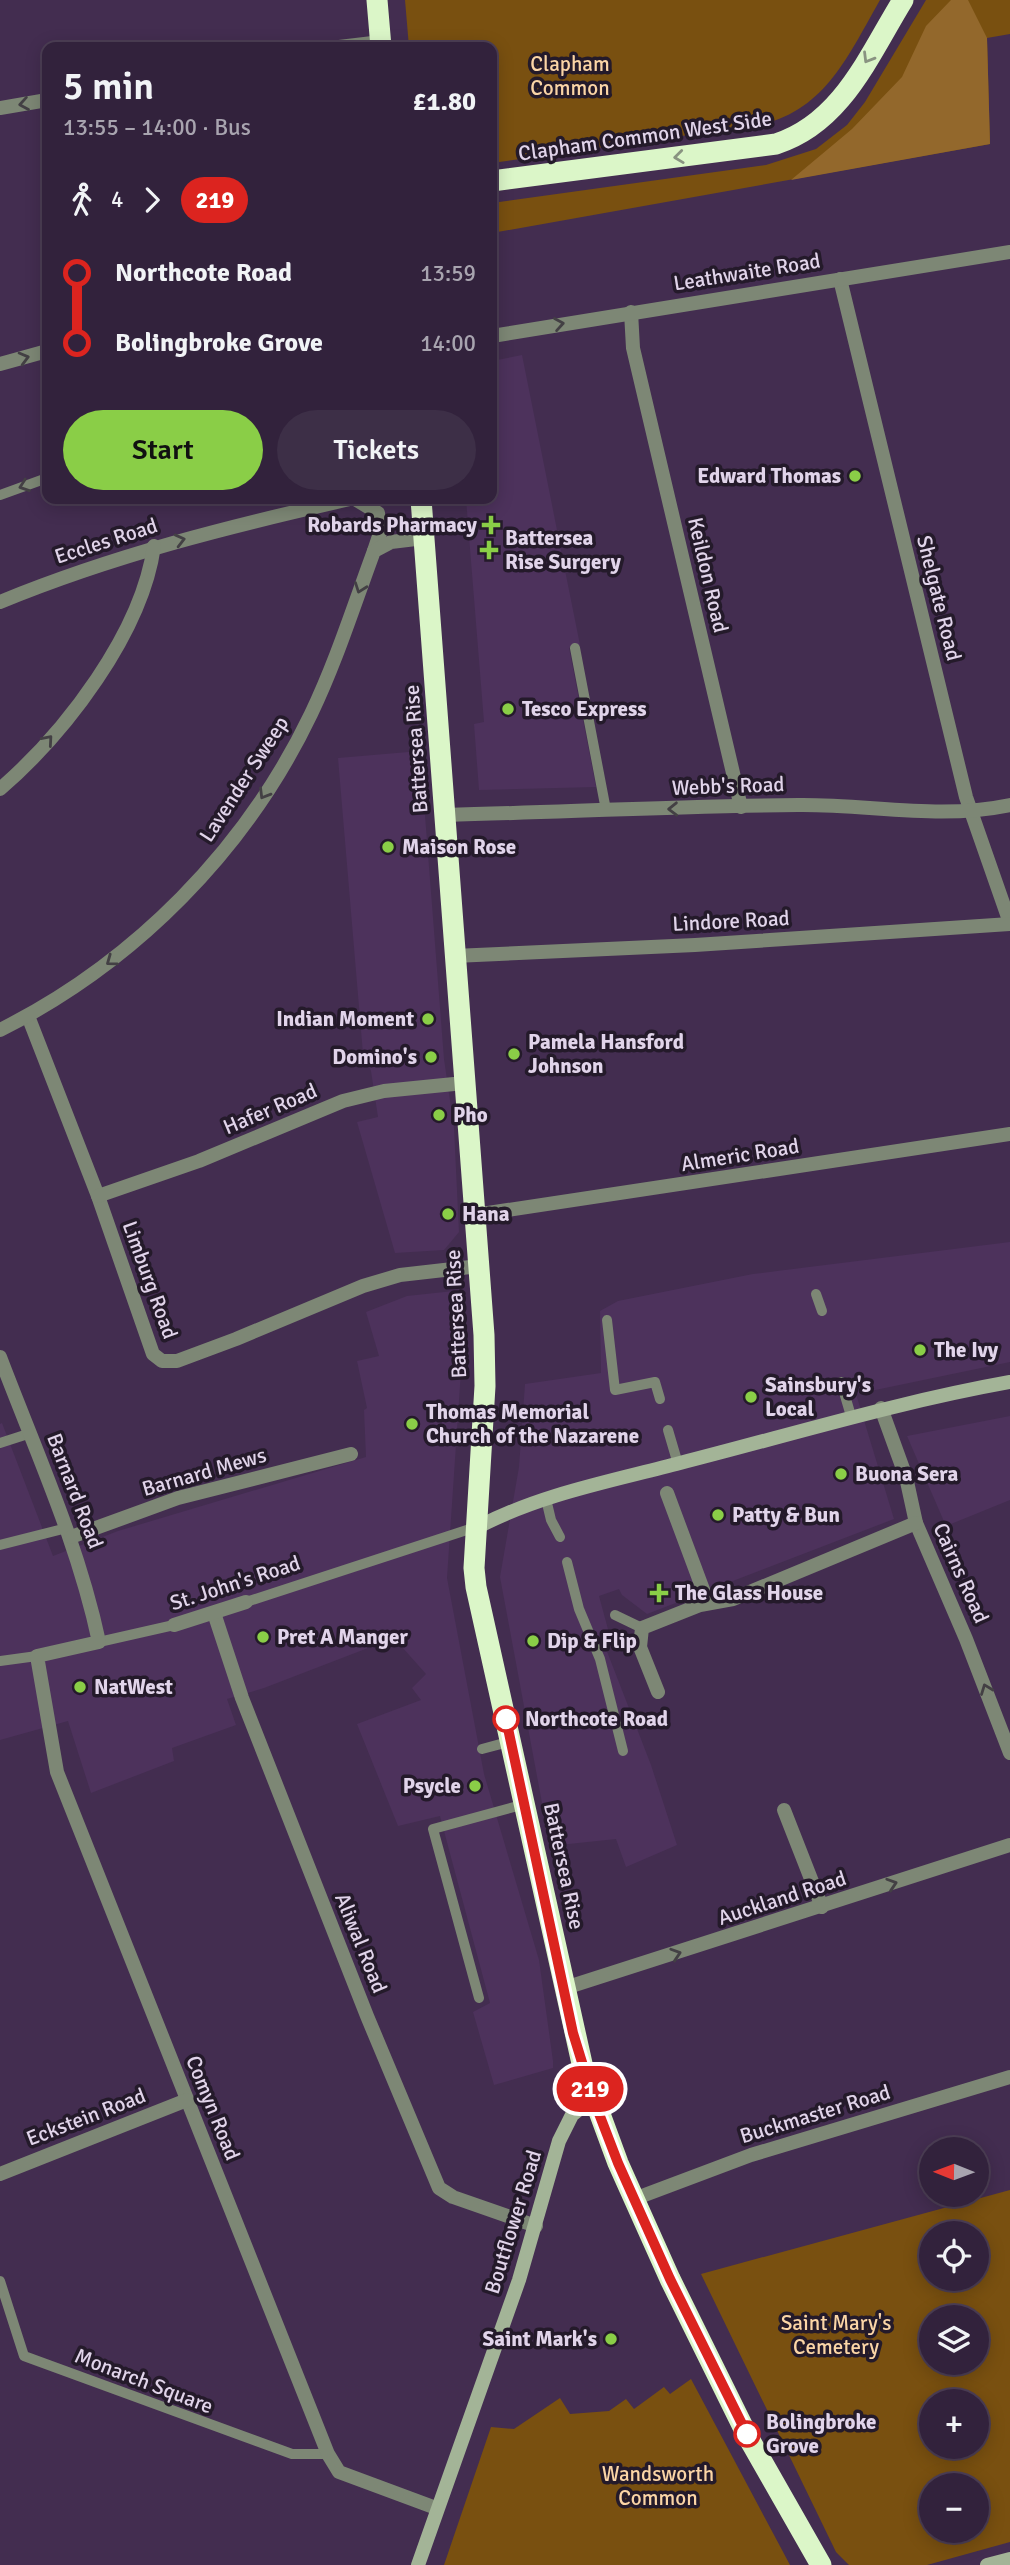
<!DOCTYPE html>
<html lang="en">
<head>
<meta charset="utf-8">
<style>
	body { margin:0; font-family:Signika,sans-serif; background:#3d2f47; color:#f1f3f6; height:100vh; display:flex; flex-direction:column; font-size:26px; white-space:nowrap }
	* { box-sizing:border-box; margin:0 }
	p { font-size:23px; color:#a8a4af }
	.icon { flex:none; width:38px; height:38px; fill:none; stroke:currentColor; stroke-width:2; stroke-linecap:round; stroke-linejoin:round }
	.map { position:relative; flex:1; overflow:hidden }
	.side { position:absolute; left:42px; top:42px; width:455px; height:462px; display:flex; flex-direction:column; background:#32223c; border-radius:14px; box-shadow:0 4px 18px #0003,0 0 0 2px #4d3f56 }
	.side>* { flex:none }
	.badge { padding:0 14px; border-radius:23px; font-size:24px; line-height:46px }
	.needle { width:46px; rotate:271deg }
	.fabs { position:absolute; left:919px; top:2137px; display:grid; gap:14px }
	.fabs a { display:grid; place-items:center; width:70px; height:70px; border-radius:50%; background:#32223c; box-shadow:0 4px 18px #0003,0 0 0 2px #4d3f56; font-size:35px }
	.map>.badge { position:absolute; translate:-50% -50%; box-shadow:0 0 0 4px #fff }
	.legs { display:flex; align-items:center; gap:10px; height:77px; padding:0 21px; font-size:23px }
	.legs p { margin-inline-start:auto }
	.head { display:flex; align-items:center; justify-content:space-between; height:119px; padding:0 21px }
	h1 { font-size:38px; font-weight:600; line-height:52px }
	.primary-button { display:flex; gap:14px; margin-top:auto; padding:14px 21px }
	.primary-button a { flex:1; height:80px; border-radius:42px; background:#8ace47; color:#111; font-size:28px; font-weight:600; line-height:80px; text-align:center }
	.primary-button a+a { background:#3d2f47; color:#f1f3f6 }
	ul { padding:0 21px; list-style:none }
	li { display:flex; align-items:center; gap:24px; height:70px; font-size:26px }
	li i { display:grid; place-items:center; width:10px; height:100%; margin:0 9px; background:currentColor }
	li i::after { content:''; width:18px; height:18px; margin:-9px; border:5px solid; border-radius:50%; background:#32223c }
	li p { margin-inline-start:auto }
	li:first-child i { background:linear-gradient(#0000 50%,currentColor 0) }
	li:last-child i { background:linear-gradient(currentColor 50%,#0000 0) }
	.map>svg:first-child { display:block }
	.built { fill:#4d325c }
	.green { fill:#795010; fill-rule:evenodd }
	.forest { fill:#93682c }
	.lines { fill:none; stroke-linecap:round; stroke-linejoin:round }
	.lane { stroke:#7d8775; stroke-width:10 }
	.street { stroke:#7d8775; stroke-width:14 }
	.secondary { stroke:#a3b497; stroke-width:14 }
	.highway { stroke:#dbf6c8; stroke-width:21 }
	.oneway { stroke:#899381 }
	.oneway2 { stroke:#434044 }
	.line-1-casing { stroke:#fff; stroke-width:16 }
	.line-1 { stroke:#dc241f; stroke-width:10 }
	.poi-dot { fill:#8ace47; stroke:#241a2a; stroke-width:2.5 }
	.stop-1-dot { fill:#fff; stroke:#dc241f; stroke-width:3.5 }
	.labels { text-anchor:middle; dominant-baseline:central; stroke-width:7; stroke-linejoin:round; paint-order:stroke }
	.park-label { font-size:21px; fill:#fbd5a6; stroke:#241a2a }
	.street-label { font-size:21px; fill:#e1d4ea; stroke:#241a2a }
	.poi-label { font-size:21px; font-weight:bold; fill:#e1d4ea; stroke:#241a2a; text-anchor:start }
	.stop-label { font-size:21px; font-weight:bold; fill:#e1d4ea; stroke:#241a2a; text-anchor:start }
</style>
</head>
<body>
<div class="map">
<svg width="1010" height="2565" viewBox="0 0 1010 2565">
	<rect width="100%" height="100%" fill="#432d50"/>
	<g class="built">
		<path d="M522,355L580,645L569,648L596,787L479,790L474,724L484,722L466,499H492V361Z"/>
		<path d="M420,751L444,1059L454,1128L459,1232L444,1250L395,1253L357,1122L378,1117L371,1071L363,1054L338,758Z"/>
		<path d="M1010,1242V1362L856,1394L894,1519L647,1614L622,1595L619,1589L599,1596L609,1633L601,1636L651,1765L677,1845L626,1867L616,1839L550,1846L500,1577L519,1467L525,1384L601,1373L600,1311L618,1301L753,1274Z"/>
		<path d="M463,1290V1341L447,1578L484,1774L539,1960L553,2061V2068L494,2085L473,2012L490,2003L440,1816L398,1826L357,1724L421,1700L412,1688L426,1674L394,1638L264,1688L227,1699L236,1725L172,1748L174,1761L91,1793L68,1721L0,1740V1424L2,1423L53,1556L118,1531L366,1457L364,1410L367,1408L357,1361L379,1356L366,1312L407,1296Z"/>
		<path d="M1010,1416V1500L946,1526L907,1436Z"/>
	</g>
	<g class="green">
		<path d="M405,0H880C849,54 825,112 758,125L492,163V47H409Z"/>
		<path d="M926,0H1010V34L987,38L990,144L492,233V203L766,165L816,149L847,125L865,102Z"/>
		<path d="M1010,2190V2542L927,2565H849L836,2552L701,2274ZM976,2233V2278H931V2233ZM976,2317V2362H931V2317ZM976,2401V2446H931V2401ZM976,2485V2530H931V2485Z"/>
		<path d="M691,2379L790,2565H444L491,2427L514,2429L560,2398L570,2414L609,2411L626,2399L634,2409L664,2387L670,2394Z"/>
	</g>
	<path class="forest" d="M951,0H968L987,38L990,144L791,180L852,129L902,77L926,26Z"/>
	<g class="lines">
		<g class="lane">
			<path d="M0,495L47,478"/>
			<path d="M575,648L606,810"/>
			<path d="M816,1294L822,1311"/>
			<path d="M607,1320L615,1390L655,1382L660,1399"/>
			<path d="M841,1382L851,1416"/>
			<path d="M668,1430L678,1464"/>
			<path d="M0,1443L31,1433"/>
			<path d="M546,1499L551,1520L560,1537"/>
			<path d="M0,1545L67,1528"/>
			<path d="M567,1562L579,1609L600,1659L623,1751"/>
			<path d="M246,1602L476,1527"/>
			<path d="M615,1615L642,1628"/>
			<path d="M99,1642L174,1625"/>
			<path d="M0,1661L37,1656"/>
			<path d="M482,1749L512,1741"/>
			<path d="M479,1998L433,1829L525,1804"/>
			<path d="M0,2281L24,2356L292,2454H328"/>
		</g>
		<g class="street">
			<path d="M339,47L381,42"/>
			<path d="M0,108L47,100"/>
			<path d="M840,279L966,797L1010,923"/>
			<path d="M631,312L633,348L741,807"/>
			<path d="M492,336L1010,252"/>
			<path d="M0,364L47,351"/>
			<path d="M355,499L378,513L380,533L374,551"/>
			<path d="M0,602C114,555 231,526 350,499"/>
			<path d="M0,789C65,733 142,633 154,546"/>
			<path d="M446,815C563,812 681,806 798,805C869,804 939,820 1010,805"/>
			<path d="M454,956L695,945L1010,924"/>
			<path d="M28,1016L98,1196L153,1354L162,1361H177L236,1339L363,1286L400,1275L479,1266"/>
			<path d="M0,1030C134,963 246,850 311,714C336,662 354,605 374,551L391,542L424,538"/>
			<path d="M98,1196L199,1161L343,1101L384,1091L464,1083"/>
			<path d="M475,1215L1010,1134"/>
			<path d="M0,1357C36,1452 78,1543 99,1642L37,1656L57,1772L328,2454L339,2472L436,2508"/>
			<path d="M881,1408L906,1477L916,1523L966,1639L1010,1753"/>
			<path d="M667,1493L708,1603"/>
			<path d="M71,1537L178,1498L351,1454"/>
			<path d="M214,1613L242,1698L367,2016L439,2188L453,2197L536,2226"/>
			<path d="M174,1625L246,1602"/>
			<path d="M658,1692L640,1647L642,1628L700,1605L733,1599L916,1523"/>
			<path d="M784,1810L822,1907"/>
			<path d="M565,1988L1010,1845"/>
			<path d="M0,2174L187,2100"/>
			<path d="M634,2199L751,2155L1010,2077"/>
		</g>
		<g class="secondary">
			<path d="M478,1527C541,1494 612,1481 680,1463C790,1435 898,1402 1010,1382"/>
			<path d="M418,2565L519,2280L559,2141L572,2115L593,2098"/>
			<path d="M987,2565L1010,2559"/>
		</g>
		<g class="highway">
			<path d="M377,0L381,47"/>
			<path d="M492,181L776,144C842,123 869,55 903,0"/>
			<path d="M421,499L484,1335L485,1386L474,1568L476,1587L583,2068L618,2163L670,2279L748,2437L821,2565"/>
		</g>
	</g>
	<defs><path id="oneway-chevron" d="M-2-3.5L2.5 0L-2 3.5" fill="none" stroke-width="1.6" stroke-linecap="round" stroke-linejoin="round" transform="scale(1.75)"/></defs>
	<g class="oneway">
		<use href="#oneway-chevron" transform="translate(868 58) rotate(121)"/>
		<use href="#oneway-chevron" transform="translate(679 157) rotate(173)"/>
	</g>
	<g class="oneway2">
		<use href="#oneway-chevron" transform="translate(24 104) rotate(170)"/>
		<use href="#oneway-chevron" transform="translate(559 324) rotate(-10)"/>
		<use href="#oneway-chevron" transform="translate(24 358) rotate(-15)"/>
		<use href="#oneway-chevron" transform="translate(24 486) rotate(161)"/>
		<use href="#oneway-chevron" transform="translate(180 540) rotate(-14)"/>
		<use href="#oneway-chevron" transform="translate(360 588) rotate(110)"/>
		<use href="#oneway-chevron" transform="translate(48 740) rotate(-49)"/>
		<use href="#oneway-chevron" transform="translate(264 794) rotate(121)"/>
		<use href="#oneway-chevron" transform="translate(673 809) rotate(179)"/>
		<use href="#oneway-chevron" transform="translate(111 961) rotate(144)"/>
		<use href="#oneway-chevron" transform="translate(986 1689) rotate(-111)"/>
		<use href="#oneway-chevron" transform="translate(892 1884) rotate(-18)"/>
		<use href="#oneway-chevron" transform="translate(676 1954) rotate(-18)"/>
	</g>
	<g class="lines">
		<defs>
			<path id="line-1" d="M506,1719L573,2033L593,2098L618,2163L670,2279L747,2434"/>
		</defs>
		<use href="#line-1" class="line-1-casing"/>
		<use href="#line-1" class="line-1"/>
	</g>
	<g class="poi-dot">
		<circle cx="855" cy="476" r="7"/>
		<path d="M487.5 514.5h7v7h7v7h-7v7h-7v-7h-7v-7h7z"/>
		<path d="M485.5 539.5h7v7h7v7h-7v7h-7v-7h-7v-7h7z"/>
		<circle cx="508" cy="709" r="7"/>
		<circle cx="388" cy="847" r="7"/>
		<circle cx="428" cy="1019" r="7"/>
		<circle cx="514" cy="1054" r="7"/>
		<circle cx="431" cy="1057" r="7"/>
		<circle cx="439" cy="1115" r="7"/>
		<circle cx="448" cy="1214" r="7"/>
		<circle cx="920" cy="1350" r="7"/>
		<circle cx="751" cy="1397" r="7"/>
		<circle cx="412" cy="1424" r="7"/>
		<circle cx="841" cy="1474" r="7"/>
		<circle cx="718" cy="1515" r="7"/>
		<path d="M655.5 1582.5h7v7h7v7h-7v7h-7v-7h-7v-7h7z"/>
		<circle cx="263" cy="1637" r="7"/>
		<circle cx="533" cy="1641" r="7"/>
		<circle cx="80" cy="1687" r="7"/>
		<circle cx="475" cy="1786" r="7"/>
		<circle cx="611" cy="2339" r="7"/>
	</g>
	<g class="stop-1-dot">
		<circle cx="506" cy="1719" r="12"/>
		<circle cx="747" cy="2434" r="12"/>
	</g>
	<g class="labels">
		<g class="park-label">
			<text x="570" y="64">Clapham<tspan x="570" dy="24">Common</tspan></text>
			<text x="836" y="2323">Saint Mary's<tspan x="836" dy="24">Cemetery</tspan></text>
			<text x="658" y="2474">Wandsworth<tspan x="658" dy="24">Common</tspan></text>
		</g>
		<g class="street-label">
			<text transform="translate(645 136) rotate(-8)">Clapham Common West Side</text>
			<text transform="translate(747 272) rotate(-9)">Leathwaite Road</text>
			<text transform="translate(106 541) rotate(-18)">Eccles Road</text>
			<text transform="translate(708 575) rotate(77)">Keildon Road</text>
			<text transform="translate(939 598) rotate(76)">Shelgate Road</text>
			<text transform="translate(416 749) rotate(-94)">Battersea Rise</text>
			<text transform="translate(244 779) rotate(-57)">Lavender Sweep</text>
			<text transform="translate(728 786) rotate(-2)">Webb's Road</text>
			<text transform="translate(731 921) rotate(-3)">Lindore Road</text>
			<text transform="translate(270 1109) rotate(-23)">Hafer Road</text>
			<text transform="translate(740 1155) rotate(-9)">Almeric Road</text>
			<text transform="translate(150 1280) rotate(70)">Limburg Road</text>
			<text transform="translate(456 1314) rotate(-93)">Battersea Rise</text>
			<text transform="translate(204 1472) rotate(-16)">Barnard Mews</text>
			<text transform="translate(75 1491) rotate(69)">Barnard Road</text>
			<text transform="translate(961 1573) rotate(66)">Cairns Road</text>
			<text transform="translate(235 1583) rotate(-18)">St. John's Road</text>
			<text transform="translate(564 1866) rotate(78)">Battersea Rise</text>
			<text transform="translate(782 1898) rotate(-18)">Auckland Road</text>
			<text transform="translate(361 1943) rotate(68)">Aliwal Road</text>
			<text transform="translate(213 2108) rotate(68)">Comyn Road</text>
			<text transform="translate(815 2114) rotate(-17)">Buckmaster Road</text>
			<text transform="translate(86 2117) rotate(-21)">Eckstein Road</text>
			<text transform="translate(513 2222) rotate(-73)">Boutflower Road</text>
			<text transform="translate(144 2381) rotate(21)">Monarch Square</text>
		</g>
		<g class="poi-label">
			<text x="841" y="476" text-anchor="end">Edward Thomas</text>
			<text x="477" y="525" text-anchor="end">Robards Pharmacy</text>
			<text x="505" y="538">Battersea<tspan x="505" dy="24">Rise Surgery</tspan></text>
			<text x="522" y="709">Tesco Express</text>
			<text x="402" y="847">Maison Rose</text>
			<text x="414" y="1019" text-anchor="end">Indian Moment</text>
			<text x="528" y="1042">Pamela Hansford<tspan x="528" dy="24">Johnson</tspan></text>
			<text x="417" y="1057" text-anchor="end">Domino's</text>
			<text x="453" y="1115">Pho</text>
			<text x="462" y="1214">Hana</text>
			<text x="934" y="1350">The Ivy</text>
			<text x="765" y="1385">Sainsbury's<tspan x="765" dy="24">Local</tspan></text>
			<text x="426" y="1412">Thomas Memorial<tspan x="426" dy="24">Church of the Nazarene</tspan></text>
			<text x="855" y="1474">Buona Sera</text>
			<text x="732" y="1515">Patty &amp; Bun</text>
			<text x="675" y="1593">The Glass House</text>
			<text x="277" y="1637">Pret A Manger</text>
			<text x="547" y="1641">Dip &amp; Flip</text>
			<text x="94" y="1687">NatWest</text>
			<text x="461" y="1786" text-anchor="end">Psycle</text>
			<text x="597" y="2339" text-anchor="end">Saint Mark's</text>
		</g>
		<g class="stop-label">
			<text x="525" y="1719">Northcote Road</text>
			<text x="766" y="2422">Bolingbroke<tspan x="766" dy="24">Grove</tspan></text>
		</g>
	</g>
</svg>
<div class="fabs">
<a><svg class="needle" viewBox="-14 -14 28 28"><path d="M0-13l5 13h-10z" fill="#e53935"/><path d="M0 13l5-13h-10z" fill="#a8a4af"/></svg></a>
<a><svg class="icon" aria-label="locate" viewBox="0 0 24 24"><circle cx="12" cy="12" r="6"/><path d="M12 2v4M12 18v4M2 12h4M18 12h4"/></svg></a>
<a><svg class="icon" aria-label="layers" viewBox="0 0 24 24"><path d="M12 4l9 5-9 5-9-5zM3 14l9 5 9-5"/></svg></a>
<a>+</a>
<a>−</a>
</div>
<b class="badge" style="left:590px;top:2089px;background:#dc241f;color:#fff">219</b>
<section class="side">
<div class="head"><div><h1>5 min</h1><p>13:55 – 14:00 · Bus</p></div><b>£1.80</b></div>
<div class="legs"><svg class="icon" aria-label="walk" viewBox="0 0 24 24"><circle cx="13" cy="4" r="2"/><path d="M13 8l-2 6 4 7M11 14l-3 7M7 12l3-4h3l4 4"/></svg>4<svg class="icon" aria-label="forward" viewBox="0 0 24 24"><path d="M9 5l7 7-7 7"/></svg><b class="badge" style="background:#dc241f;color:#fff">219</b></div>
<ul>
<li><i style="color:#dc241f"></i><b>Northcote Road</b><p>13:59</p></li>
<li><i style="color:#dc241f"></i><b>Bolingbroke Grove</b><p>14:00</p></li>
</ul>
<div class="primary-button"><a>Start</a><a>Tickets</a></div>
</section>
</div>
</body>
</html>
